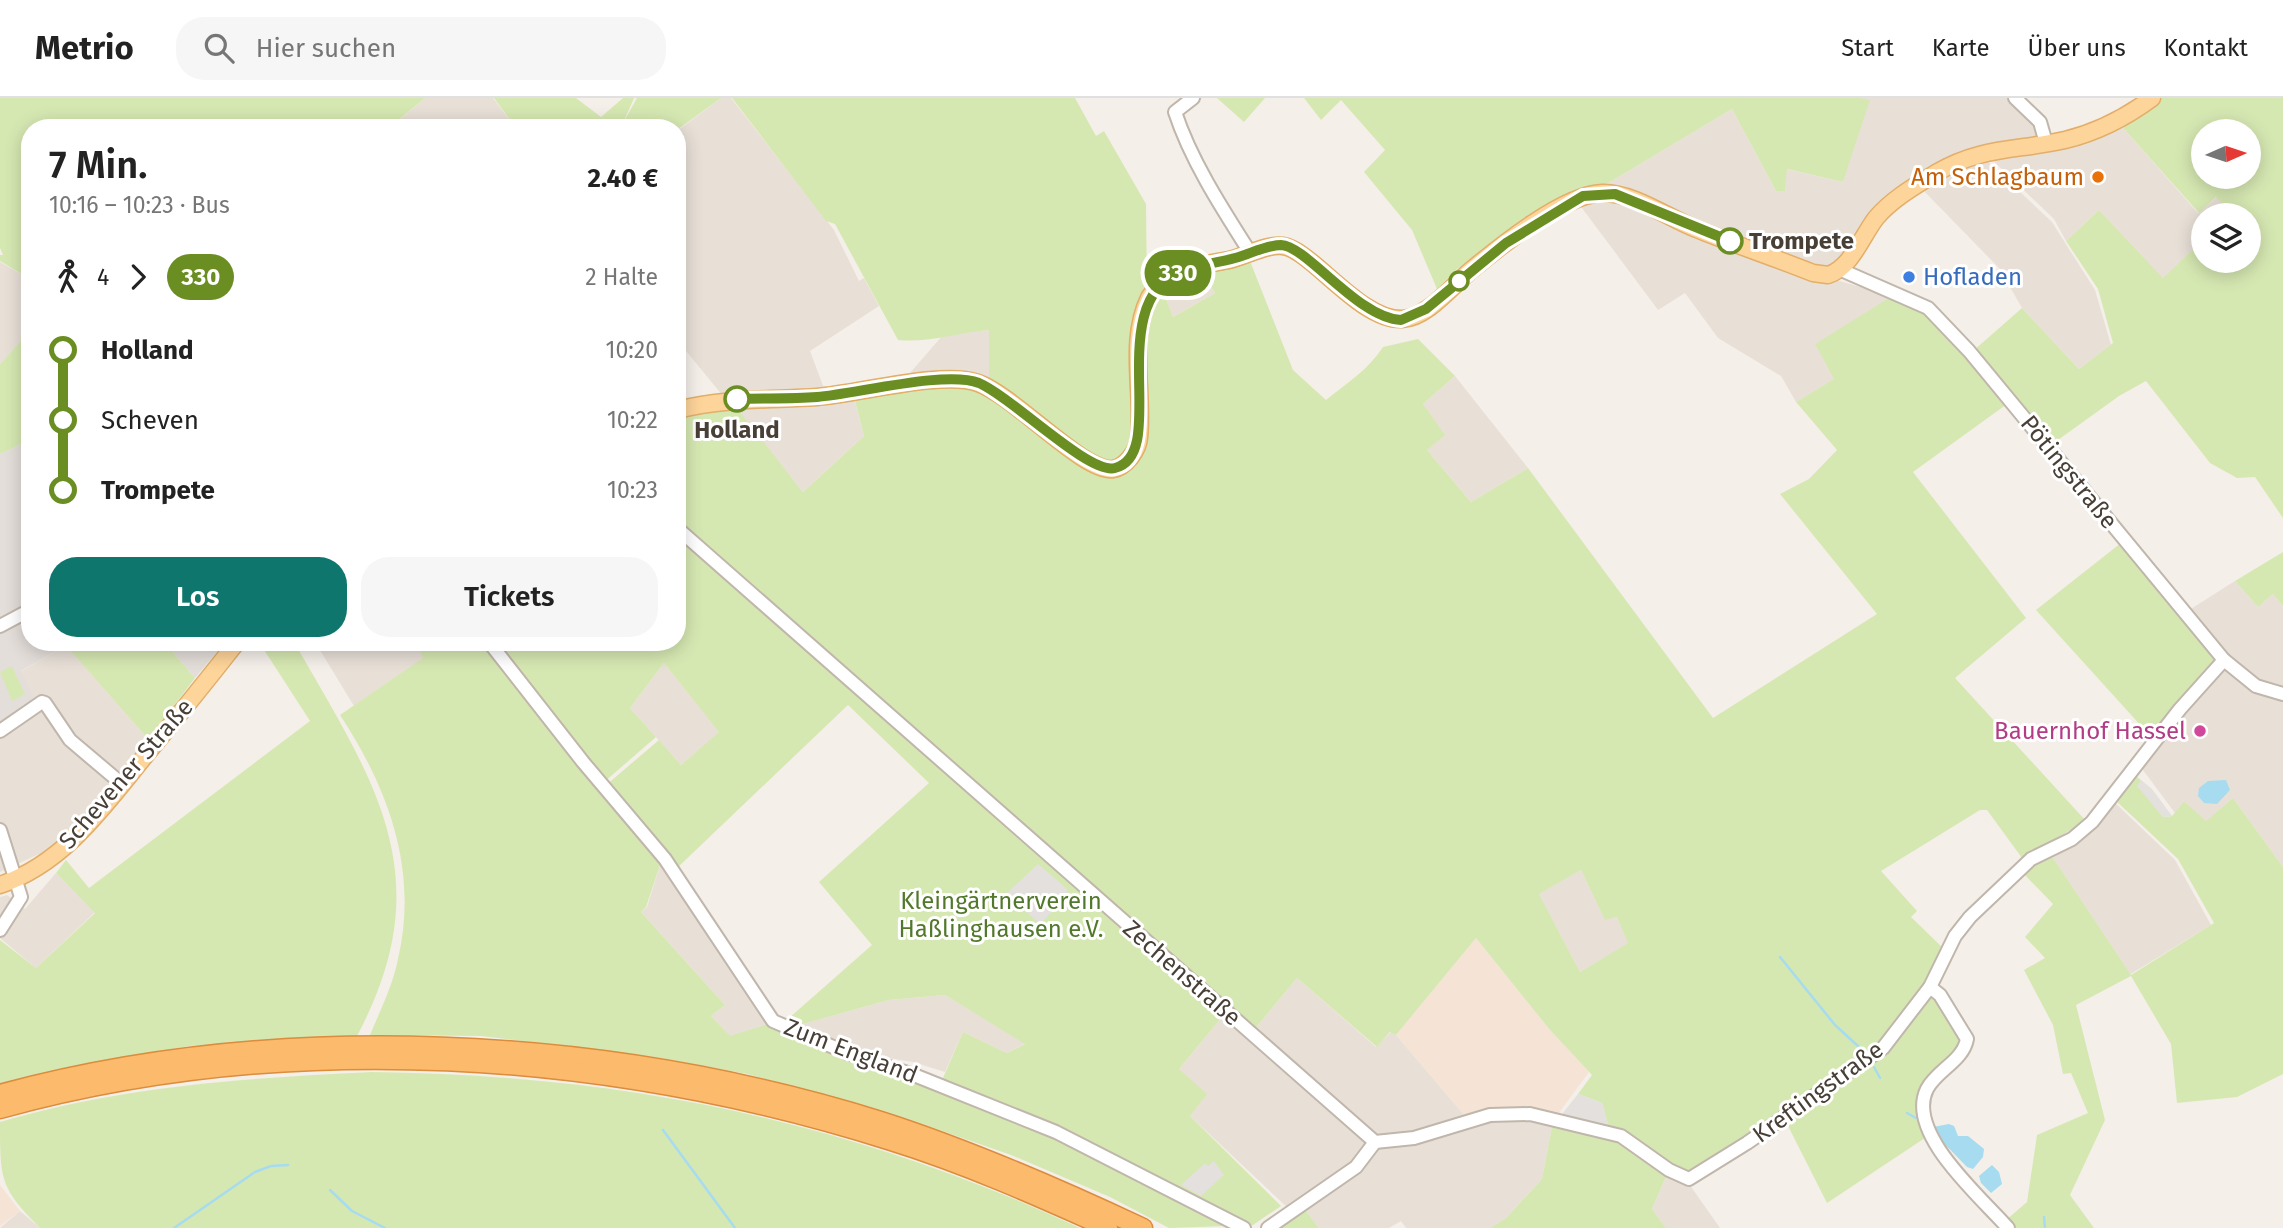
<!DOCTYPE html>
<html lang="de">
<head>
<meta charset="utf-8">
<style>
	body { margin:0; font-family:"Fira Sans",sans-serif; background:#f6f6f6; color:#222; height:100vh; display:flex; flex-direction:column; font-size:26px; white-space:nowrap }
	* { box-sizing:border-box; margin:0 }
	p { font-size:23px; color:#767676 }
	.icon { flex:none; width:38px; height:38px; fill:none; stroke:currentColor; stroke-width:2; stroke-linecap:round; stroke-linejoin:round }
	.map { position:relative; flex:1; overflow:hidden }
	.sheet { position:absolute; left:21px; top:21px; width:665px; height:532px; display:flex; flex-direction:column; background:#fff; border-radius:28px; box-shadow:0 4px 18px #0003 }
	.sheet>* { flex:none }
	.badge { padding:0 14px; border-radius:23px; font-size:24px; line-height:46px }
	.needle { width:46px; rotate:87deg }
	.buttons { position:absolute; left:2191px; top:21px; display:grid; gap:14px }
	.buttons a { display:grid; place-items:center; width:70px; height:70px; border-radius:50%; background:#fff; box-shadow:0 4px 18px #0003; font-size:35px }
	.map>.badge { position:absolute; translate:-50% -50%; box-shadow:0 0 0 4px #fff }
	.legs { display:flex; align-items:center; gap:10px; height:77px; padding:0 28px; font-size:23px }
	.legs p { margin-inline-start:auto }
	.headline { display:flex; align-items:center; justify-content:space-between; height:119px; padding:0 28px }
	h1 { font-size:38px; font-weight:600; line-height:52px }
	.action { display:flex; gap:14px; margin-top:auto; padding:14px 28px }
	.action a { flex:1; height:80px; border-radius:28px; background:#0f766e; color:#fff; font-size:28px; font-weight:600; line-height:80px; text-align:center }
	.action a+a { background:#f6f6f6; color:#222 }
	ul { padding:0 28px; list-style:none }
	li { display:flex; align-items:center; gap:24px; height:70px; font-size:26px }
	li i { display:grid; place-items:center; width:10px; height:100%; margin:0 9px; background:currentColor }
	li i::after { content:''; width:18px; height:18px; margin:-9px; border:5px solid; border-radius:50%; background:#fff }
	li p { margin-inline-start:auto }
	li:first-child i { background:linear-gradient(#0000 50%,currentColor 0) }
	li:last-child i { background:linear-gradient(currentColor 50%,#0000 0) }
	header { display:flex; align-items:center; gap:42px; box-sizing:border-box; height:98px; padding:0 35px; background:#fff; border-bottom:2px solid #e0e0e0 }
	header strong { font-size:33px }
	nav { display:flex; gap:38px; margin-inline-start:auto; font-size:24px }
	.search { width:490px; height:63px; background:#f6f6f6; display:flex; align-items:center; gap:18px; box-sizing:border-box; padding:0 24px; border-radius:28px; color:#767676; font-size:26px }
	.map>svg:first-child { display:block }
	.residential { fill:#e8e0d7 }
	.commercial { fill:#f5e3d5 }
	.industrial { fill:#e4deda }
	.green { fill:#d6e8b2; fill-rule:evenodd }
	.parking { fill:#e3e0dd }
	.water { fill:#a6dbf0 }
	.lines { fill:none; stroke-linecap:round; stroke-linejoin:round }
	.stream { stroke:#a6dbf0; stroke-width:2.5 }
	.minor-casing { stroke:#c0b6ab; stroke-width:16 }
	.major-casing { stroke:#e2ae69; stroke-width:19 }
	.highway-casing { stroke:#db8c3c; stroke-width:21 }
	.minor { stroke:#fff; stroke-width:12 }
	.major { stroke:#fdd499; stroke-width:16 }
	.highway { stroke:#fbba6c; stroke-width:18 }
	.line-1-casing { stroke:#fff; stroke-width:16 }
	.line-1 { stroke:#6b8e23; stroke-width:10 }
	.food-dot { fill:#e8710a; stroke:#fff; stroke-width:2.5 }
	.stop-1-dot { fill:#fff; stroke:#6b8e23; stroke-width:3.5 }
	.shop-dot { fill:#3f7fe0; stroke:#fff; stroke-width:2.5 }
	.hotel-dot { fill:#d1479c; stroke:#fff; stroke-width:2.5 }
	.labels { text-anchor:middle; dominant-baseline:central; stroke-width:6; stroke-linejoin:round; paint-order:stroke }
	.food-label { font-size:24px; fill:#c56008; stroke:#fff; text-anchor:end }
	.stop-label { font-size:24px; font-weight:bold; fill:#483f37; stroke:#fff; text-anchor:start }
	.shop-label { font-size:24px; fill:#366cbe; stroke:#fff; text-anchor:start }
	.street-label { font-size:24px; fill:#483f37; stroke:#fff }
	.hotel-label { font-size:24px; fill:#b23c85; stroke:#fff; text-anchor:end }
	.park-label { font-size:24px; fill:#52792b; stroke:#fff }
</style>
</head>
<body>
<header>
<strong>Metrio</strong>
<div class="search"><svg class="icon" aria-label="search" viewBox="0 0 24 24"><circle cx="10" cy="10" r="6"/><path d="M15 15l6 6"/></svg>Hier suchen</div>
<nav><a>Start</a><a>Karte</a><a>Über uns</a><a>Kontakt</a></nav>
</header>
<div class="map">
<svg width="2283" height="1130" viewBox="0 0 2283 1130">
	<rect width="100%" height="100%" fill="#f4efe9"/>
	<g class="residential">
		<path d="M425,0H493L516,30H390Z"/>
		<path d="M721,0H731L834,132L859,183L864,180L879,208L810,253L825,293L723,298L677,242V33Z"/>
		<path d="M1859,0H2014L2035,19L2044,41L1935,71L1841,165L1825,172L1600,90L1732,11L1776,93H1785L1786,71L1843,84Z"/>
		<path d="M2123,30L2198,115L2217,99L2232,115L2203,117V142L2163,181L2099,112L2066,143L2054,121L1987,57Z"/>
		<path d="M1983,59L2052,124L2095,192L2111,247L2079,271L2022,210L1999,170L1920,89Z"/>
		<path d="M1598,102L1619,104L1814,183L1827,186L1836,182L1892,198L1835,281L1796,304L1781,278L1718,240L1685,195L1658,212L1579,106Z"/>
		<path d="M0,164L30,181V233L0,266Z"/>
		<path d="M1201,172L1215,195L1173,219L1162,190Z"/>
		<path d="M989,232V286L903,283L943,237Z"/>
		<path d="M1455,278L1528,370L1471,404L1426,351L1423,306Z"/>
		<path d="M854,300L864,338L803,394L732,305Z"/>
		<path d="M2235,483L2258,509L2273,496L2283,508V592L2270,590L2236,569L2186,514Z"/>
		<path d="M315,544H423L418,549L424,560L354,608Z"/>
		<path d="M66,547L148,641L86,715L50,751L0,774V639L35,603L20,574Z"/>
		<path d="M664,565L720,634L681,667L630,610Z"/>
		<path d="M2223,566L2283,599V769L2233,700L2206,724L2184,703L2175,715L2140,668Z"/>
		<path d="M2113,703L2175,762L2211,827L2129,877L2049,754Z"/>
		<path d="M662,761L771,925L730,939L711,918L725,907L641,814L647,809Z"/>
		<path d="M1581,772L1605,821L1617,819L1629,845L1580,874L1538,795Z"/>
		<path d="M56,775L95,814L36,870L0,840V799L7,797L25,811Z"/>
		<path d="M1297,880L1376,949L1391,934L1396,937L1466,1019L1449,1027L1399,1038L1365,1056L1289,1111L1189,1017L1179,971L1223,918L1254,932Z"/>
		<path d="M945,897L1026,945L1007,955L963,934L945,974L913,964L857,955L796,928L889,902Z"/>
		<path d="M1489,1020L1553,1023L1542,1081L1506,1120L1490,1130H1406L1401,1123L1389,1130H1319L1303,1109L1378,1045Z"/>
		<path d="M1668,1074L1687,1083L1720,1130H1666L1652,1111Z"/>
		<path d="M20,1113L40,1130H0Z"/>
	</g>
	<g class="commercial">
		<path d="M1476,840L1550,932L1589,974L1556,1019H1466L1396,937Z"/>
		<path d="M0,1087L20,1113L0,1128Z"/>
	</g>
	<g class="industrial">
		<path d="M30,342V544H63L66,547L21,573L35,603L0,628V356Z"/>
		<path d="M164,544H225L195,580Z"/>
	</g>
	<g class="green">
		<path d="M0,0H425L389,30H30V181L0,163V157H3L0,150Z"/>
		<path d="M494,0H576L601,19L623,0H634L623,25L637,0H721L677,32V30H516Z"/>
		<path d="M732,0H1075L1096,38L1104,33L1146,106L1147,197L1137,342L1124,363L1100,368L989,286V232C957,235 928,245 898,242L835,126L826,123Z"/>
		<path d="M1217,0H1265L1244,24Z"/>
		<path d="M1304,0H1860L1870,2L1843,84L1787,71L1785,93H1776L1732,11L1600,90L1538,118L1457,171L1437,191L1412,132L1364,74L1385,52L1341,2L1321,22Z"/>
		<path d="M2161,0H2283V420L2255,379L2237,380L2210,365L2146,283L2119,298L2051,347L1973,253L2022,210L2079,271L2113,245L2098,191L2066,143L2099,112L2163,180L2203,142V163H2249V117H2229L2231,114L2216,99L2199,115L2123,30ZM2203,33H2249V79H2203Z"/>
		<path d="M1250,163L1293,272L1326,302C1347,285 1368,272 1383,249L1418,241L1455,278L1423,306L1445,337L1427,352L1471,404L1528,370L1713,620L1877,516L1780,396L1809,381L1837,352L1796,304L1834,281L1815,246L1892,198L1931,217L2007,306L1913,374L2026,520L1955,580L2086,723L2022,760L1987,712H1980L1881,773L1917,813L1911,819L1943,850L1935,877L1925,884L1881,947L1692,1075L1680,1073L1609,1030L1602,1005L1578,996L1592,977L1550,932L1476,840L1396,937L1390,934L1377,949L1297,880L1254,932L1102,810L1223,918L1179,971L1207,996L1190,1018L1281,1108L1253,1127L1169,1130L1110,1099L1011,1057L885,1013L747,976L661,960L481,938L370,937C380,913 393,887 398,861C419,772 388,690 340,617L423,560L418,548L423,544H485L662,761L646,809L641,814L725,907L711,918L730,938L771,925L940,987L963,934L1007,955L1025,946L945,897L889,902L796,928L789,920L872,847L819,784L929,685L848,607L676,771L605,688L659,642L681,667L719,634L664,565L630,610L656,639L603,685L496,544H677V317L733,305L803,394L864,338L854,299L917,288L976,287L1098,372L1134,358L1143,233L1162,190L1173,219L1215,195L1201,172ZM1581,772L1605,822L1617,819L1628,845L1580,874L1539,796Z"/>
		<path d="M30,233V342L0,356V266Z"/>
		<path d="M2121,445L2219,562L2153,641L2036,512Z"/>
		<path d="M2283,454V508L2273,496L2258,509L2235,483Z"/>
		<path d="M63,544H164L195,580L148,641Z"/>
		<path d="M259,544H294C375,685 442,778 357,938L189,948L0,985V842L36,870L95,815L56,775L66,762L89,790L310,623Z"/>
		<path d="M12,568L25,596L12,603L0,574Z"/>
		<path d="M2133,676L2141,682L2138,688L2163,719L2172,718L2184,703L2206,723L2233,700L2283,769V976L2237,999L2177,1005L2171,946L2131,878L2076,907L2105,1022L2070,1097L2094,1130H2013L2006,1122L2027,1104L2037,1037L2088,1015L2071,975L2063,976L2053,927L2024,872L2045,860L2025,839L2053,806L2022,774L2049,754L2131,877L2214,825L2178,761L2114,701Z"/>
		<path d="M1930,900L1940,902L1962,938L1957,954L1927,986L1928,1038L1827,1105L1787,1026L1892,946Z"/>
		<path d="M372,974C625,977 850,1023 1080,1130H40C0,1090 0,1082 0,1024C121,988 247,980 372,974Z"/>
		<path d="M1553,1023L1619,1040L1668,1074L1652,1111L1666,1130H1490L1506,1120L1542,1081Z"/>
		<path d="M1303,1109L1319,1130H1275Z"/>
	</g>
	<g class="parking">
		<path d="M2141,682L2152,691L2172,718L2163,719L2137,688Z"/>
		<path d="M1038,766L1067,791V798L1040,826L1006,796Z"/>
		<path d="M1578,996L1602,1005L1609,1030L1559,1020Z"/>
		<path d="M1214,1063L1224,1077L1201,1098L1181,1087L1205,1065L1208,1068Z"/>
	</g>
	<g class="water">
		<path d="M2226,682L2230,692L2217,706L2204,705L2198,698L2199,690L2208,683Z"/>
		<path d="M1949,1026L1954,1028L1958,1038H1968L1984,1051L1983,1059L1973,1071L1967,1069L1934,1035L1933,1029Z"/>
		<path d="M1992,1067L1999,1074L2002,1086L1991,1095L1981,1085L1979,1078Z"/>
	</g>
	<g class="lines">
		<g class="stream">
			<path d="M1780,859L1835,927L1859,949"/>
			<path d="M1874,969L1880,980"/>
			<path d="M1907,1015L1916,1020"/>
			<path d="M663,1032L735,1130"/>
			<path d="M330,1092L352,1113L385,1130"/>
			<path d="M2044,1119L2045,1130"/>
			<path d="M174,1130L255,1074L271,1068L288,1067"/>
		</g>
		<defs>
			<g id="minor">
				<path d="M1193,0L1175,14C1191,63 1223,112 1251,156"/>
				<path d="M2015,0L2040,24L2046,45"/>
				<path d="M1839,171L1928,210L1969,253L2224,562L2256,588L2283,596"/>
				<path d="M677,430L1375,1044L1414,1040L1490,1017L1530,1016L1621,1038L1669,1072L1689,1081L1747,1045L1883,950L1930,889L1955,838L1970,819L2031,761L2072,741L2092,724L2180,611L2224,562"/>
				<path d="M0,528L30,512"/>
				<path d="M489,544L583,664L665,761L773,923L847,955L914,977L1056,1034L1244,1130"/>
				<path d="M0,633L42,604L45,605L70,642L122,686"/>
				<path d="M0,732L21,799L0,832"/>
				<path d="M1930,889L1940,897L1967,941C1963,963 1937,972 1927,991C1905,1035 1981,1099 2008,1130"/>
				<path d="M1268,1130L1356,1069L1375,1044"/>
			</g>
			<g id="major">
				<path d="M677,312C725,300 769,302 817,299C859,296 942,272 978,285C1015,298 1084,375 1113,371C1126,369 1138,352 1139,340C1144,295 1128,243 1149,200C1153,192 1162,186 1169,181C1186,168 1209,166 1229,162C1246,158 1266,146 1283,148C1312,152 1360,223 1402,221C1427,220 1452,188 1470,173C1499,149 1564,96 1602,95C1632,94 1667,119 1694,130C1733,146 1773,159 1813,175L1828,177C1851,170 1862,138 1876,120C1892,101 1915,88 1936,75C1982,48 2017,53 2065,42C2098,34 2125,20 2152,0"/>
				<path d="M0,787C66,765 107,704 149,653C179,617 208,581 237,544"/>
			</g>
			<g id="highway">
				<path d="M0,996C280,920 605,937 881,1023C971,1052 1058,1090 1143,1130"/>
				<path d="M0,1011C289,931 607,953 891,1043C965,1066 1037,1098 1108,1130"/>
			</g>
		</defs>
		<use href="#minor" class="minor-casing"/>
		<use href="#major" class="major-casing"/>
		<use href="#highway" class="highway-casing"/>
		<use href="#minor" class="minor"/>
		<use href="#major" class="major"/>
		<use href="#highway" class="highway"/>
	</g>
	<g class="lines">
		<defs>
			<path id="line-1" d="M737,301C764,300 790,301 817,299C856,296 946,272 979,285C1012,299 1089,377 1115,370C1172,356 1099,202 1184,172C1201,166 1218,165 1235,160C1250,156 1266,147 1281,147C1307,148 1358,220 1401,222L1426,211L1506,145L1583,98L1615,96L1730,143"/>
		</defs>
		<use href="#line-1" class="line-1-casing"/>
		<use href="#line-1" class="line-1"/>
	</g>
	<circle class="food-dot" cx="2098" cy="79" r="7"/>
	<g class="stop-1-dot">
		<circle cx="1730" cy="143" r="12"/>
		<circle cx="1459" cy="183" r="9"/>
		<circle cx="737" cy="301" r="12"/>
	</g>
	<circle class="shop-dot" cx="1909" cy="179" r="7"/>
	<circle class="hotel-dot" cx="2200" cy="633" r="7"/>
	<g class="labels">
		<g class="food-label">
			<text x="2084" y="79">Am Schlagbaum</text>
		</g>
		<g class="stop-label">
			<text x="1749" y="143">Trompete</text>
			<text x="737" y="332" text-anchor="middle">Holland</text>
		</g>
		<g class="shop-label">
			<text x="1923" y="179">Hofladen</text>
		</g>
		<g class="street-label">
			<text transform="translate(2069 374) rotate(51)">Pötingstraße</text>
			<text transform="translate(126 676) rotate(-49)">Schevener Straße</text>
			<text transform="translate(1182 875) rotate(41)">Zechenstraße</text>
			<text transform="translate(851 953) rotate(21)">Zum England</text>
			<text transform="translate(1818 994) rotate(-36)">Kreftingstraße</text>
		</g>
		<g class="hotel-label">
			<text x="2186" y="633">Bauernhof Hassel</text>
		</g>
		<g class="park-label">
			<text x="1001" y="803">Kleingärtnerverein<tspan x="1001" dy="28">Haßlinghausen e.V.</tspan></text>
		</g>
	</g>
</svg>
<div class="buttons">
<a><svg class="needle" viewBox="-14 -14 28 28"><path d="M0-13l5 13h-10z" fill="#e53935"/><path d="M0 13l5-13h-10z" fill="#767676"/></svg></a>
<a><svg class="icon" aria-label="layers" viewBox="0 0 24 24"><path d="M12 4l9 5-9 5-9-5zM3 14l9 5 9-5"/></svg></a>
</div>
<b class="badge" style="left:1178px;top:175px;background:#6b8e23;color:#fff">330</b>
<section class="sheet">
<div class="headline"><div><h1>7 Min.</h1><p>10:16 – 10:23 · Bus</p></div><b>2.40 €</b></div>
<div class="legs"><svg class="icon" aria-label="walk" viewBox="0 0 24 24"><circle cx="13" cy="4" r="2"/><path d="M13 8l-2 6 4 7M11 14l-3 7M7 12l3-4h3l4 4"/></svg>4<svg class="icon" aria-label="forward" viewBox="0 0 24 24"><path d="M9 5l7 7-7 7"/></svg><b class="badge" style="background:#6b8e23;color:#fff">330</b><p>2 Halte</p></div>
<ul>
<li><i style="color:#6b8e23"></i><b>Holland</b><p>10:20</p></li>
<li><i style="color:#6b8e23"></i><span>Scheven</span><p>10:22</p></li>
<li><i style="color:#6b8e23"></i><b>Trompete</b><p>10:23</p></li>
</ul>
<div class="action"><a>Los</a><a>Tickets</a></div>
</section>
</div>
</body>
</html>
